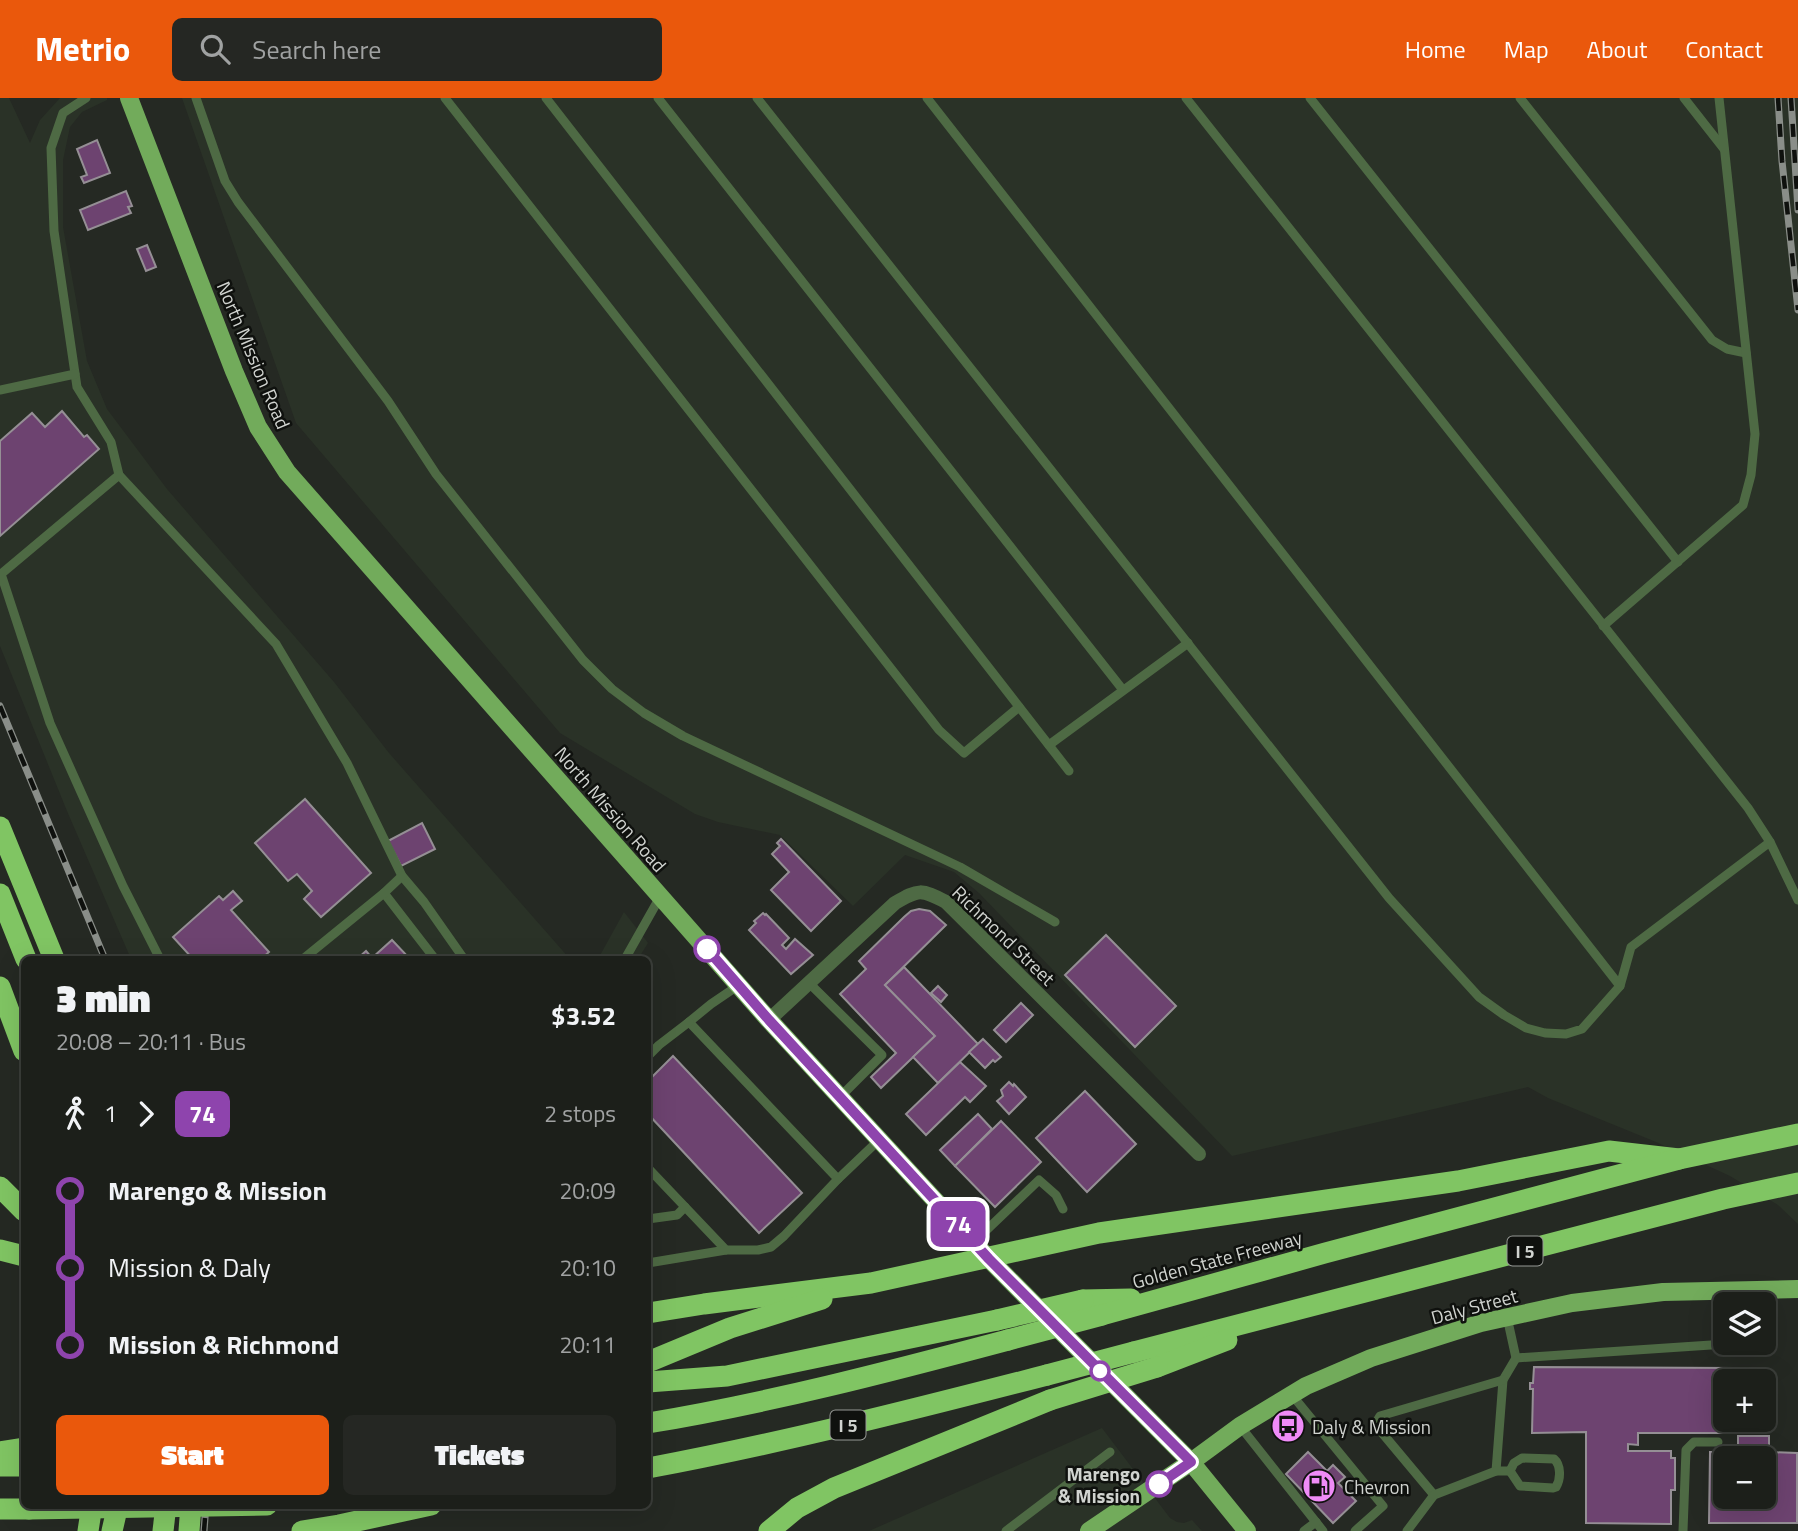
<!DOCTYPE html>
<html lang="en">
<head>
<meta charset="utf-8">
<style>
	body { margin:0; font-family:"Titillium Web",sans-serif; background:#252723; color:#f1f3f6; height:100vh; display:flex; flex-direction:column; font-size:26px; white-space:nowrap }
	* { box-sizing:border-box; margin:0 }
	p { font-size:23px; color:#a0a2a2 }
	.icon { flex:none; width:38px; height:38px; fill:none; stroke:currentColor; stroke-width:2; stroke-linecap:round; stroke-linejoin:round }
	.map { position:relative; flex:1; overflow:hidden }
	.sheet { position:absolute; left:21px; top:858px; width:630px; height:553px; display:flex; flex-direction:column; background:#1c1f1a; border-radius:10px; box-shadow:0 7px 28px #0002,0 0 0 2px #3a3d39 }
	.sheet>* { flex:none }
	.badge { padding:0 14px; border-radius:10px; font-size:24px; line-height:46px }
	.fabs { position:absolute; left:1713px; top:1194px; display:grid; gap:14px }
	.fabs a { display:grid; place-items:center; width:63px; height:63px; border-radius:10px; background:#1c1f1a; box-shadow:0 7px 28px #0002,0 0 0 2px #3a3d39; font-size:35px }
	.map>.badge { position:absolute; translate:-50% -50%; box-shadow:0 0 0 4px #fff }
	.legs { display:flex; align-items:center; gap:10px; height:77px; padding:0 35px; font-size:23px }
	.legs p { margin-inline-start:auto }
	.headline { display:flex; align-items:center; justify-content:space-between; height:119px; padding:0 35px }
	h1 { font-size:38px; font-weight:800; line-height:52px }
	.action { display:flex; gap:14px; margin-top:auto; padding:14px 35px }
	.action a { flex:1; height:80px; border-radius:10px; background:#ea580c; color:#fff; font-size:28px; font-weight:800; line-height:80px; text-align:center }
	.action a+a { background:#252723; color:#f1f3f6 }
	ul { padding:0 35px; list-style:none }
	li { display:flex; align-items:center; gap:24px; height:77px; font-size:26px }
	li i { display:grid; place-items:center; width:10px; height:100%; margin:0 9px; background:currentColor }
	li i::after { content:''; width:18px; height:18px; margin:-9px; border:5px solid; border-radius:50%; background:#1c1f1a }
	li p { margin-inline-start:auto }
	li:first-child i { background:linear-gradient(#0000 50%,currentColor 0) }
	li:last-child i { background:linear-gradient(currentColor 50%,#0000 0) }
	header { display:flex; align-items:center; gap:42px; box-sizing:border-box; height:98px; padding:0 35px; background:#ea580c; color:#fff }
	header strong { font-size:33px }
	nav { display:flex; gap:38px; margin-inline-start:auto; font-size:24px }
	.search { width:490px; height:63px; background:#252723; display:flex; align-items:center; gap:18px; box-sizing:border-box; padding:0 24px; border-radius:10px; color:#a0a2a2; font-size:26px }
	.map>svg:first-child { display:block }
	.built { fill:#2a3227 }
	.building { fill:#6d4370; stroke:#958f95; stroke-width:2; fill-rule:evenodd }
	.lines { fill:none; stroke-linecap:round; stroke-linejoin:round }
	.service { stroke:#4e6a44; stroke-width:9 }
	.minor { stroke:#4e6a44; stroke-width:14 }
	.primary { stroke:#72ab5b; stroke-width:18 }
	.motorway { stroke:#80c563; stroke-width:21 }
	.rail-casing { stroke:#8a8e89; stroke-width:7 }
	.rail { stroke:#0f110e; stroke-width:4.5; stroke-dasharray:13; stroke-linecap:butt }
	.motorway-bridge { stroke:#80c563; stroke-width:21 }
	.line-1-casing { stroke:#fff; stroke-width:16 }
	.line-1 { stroke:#8e44ad; stroke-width:10 }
	.stop-1-dot { fill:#fff; stroke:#8e44ad; stroke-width:3.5 }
	.labels { text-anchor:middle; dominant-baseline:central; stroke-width:5; stroke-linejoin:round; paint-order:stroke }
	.shield { fill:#0f110e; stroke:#969995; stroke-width:2 }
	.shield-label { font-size:18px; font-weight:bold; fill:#d0d3cf }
	.street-label { font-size:19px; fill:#d0d3cf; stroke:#0f110e }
	.poi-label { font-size:19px; fill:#d0d3cf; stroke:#0f110e; text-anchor:start }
	.stop-label { font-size:19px; font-weight:bold; fill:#d0d3cf; stroke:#0f110e; text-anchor:end }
</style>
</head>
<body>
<header>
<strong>Metrio</strong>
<div class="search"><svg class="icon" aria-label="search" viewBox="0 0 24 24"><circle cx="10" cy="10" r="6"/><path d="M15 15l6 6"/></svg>Search here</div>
<nav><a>Home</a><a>Map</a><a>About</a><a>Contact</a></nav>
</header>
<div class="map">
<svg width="1798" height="1433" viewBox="0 0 1798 1433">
	<rect width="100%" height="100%" fill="#252923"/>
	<g class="built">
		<path d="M0,0H9L30,45L40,22L60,0H107V2L82,14L70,29L63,62V129L87,263L107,311L167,391L334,584L389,655L570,861H131L67,713L0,548Z"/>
		<path d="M182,0H1798V1126L1778,1107L1730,1078L1656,1044L1548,1000L1528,989L1232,1058L979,795L954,774L905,757L853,808L780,737L718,724L695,716L560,635L296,325Z"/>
		<path d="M624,814L648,845L638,861H598Z"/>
		<path d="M1102,1330L1170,1420L1177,1424L1184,1425L1192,1422L1202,1433H869Z"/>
	</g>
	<g class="building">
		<path d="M97,42L110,75L84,85L81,79L87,77L77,51Z"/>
		<path d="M126,93L132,108L128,109L131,115L88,132L80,112Z"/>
		<path d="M147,147L156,169L146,173L137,151Z"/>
		<path d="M62,313L84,339L87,337L99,351L0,438V343L32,315L45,329Z"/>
		<path d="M305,701L371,775L321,819L304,801L312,793L297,776L288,783L255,745Z"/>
		<path d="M422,725L435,751L401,768L388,743Z"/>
		<path d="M781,741L841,803L811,833L771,792L789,774L772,756L780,748L777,745Z"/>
		<path d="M233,793L242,803L231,812L269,854L261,861H193L173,839L219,798L223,802Z"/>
		<path d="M919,811L930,813L946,827L885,887L935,938L881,990L871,979L896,955L840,896L866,871L859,863L904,819L911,813Z"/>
		<path d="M763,815L765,817L766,816L789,840L782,847L786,851L795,841L813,857L791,876L749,832L756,825L754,823Z"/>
		<path d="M1106,837L1176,908L1135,949L1065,877Z"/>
		<path d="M392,842L410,861H357L366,853L372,860Z"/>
		<path d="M904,869L978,946L938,985L913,959L935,938L885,887Z"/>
		<path d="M938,888L947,897L941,904L931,895Z"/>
		<path d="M1021,905L1033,917L1006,944L994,932Z"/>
		<path d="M983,941L1001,959L995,964L993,962L985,970L969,954Z"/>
		<path d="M673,958L802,1095L759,1135L648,1016V983Z"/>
		<path d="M960,964L986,988L970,1004L965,999L926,1037L906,1016Z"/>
		<path d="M1009,984L1013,988L1014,986L1026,999L1009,1016L997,1003L1003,998L1001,992Z"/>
		<path d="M1085,993L1136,1046L1087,1094L1036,1040Z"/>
		<path d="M978,1016L992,1031L955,1068L940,1052Z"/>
		<path d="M1001,1023L1041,1064L995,1109L955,1068Z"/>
		<path d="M1534,1269L1733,1270V1283H1726V1321H1733L1732,1335H1638V1347L1628,1346V1353H1671V1360H1675V1392H1671V1426L1586,1425V1334L1532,1335L1533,1291H1530V1285H1533Z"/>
		<path d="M1738,1338H1769V1354L1797,1355V1425H1709L1710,1354H1738ZM1726,1360H1764V1398H1726Z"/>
		<path d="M1308,1354L1327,1373L1333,1367L1345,1379L1338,1385L1356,1403L1333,1425L1286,1376Z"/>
	</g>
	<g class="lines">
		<g class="service">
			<path d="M86,0L63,15L51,50L54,133L77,289L111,344L119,377"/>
			<path d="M196,0L225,83L238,104L388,303L436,376L583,562L612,591L644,615L683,638L960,769L1055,824"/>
			<path d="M445,0L939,632L964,655L1019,609"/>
			<path d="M546,0L1069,673"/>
			<path d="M658,0L1123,592"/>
			<path d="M757,0L1389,800L1479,899L1504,917L1526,930L1545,935L1566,936L1582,931L1620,888L1631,849L1770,744"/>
			<path d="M927,0L1620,888"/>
			<path d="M1186,0L1748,710L1770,744L1798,802"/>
			<path d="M1310,0L1678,464"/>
			<path d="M1520,0L1712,242L1727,251L1746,255"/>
			<path d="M1684,0L1724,51"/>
			<path d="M0,292L75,276"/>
			<path d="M1603,528L1743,407L1751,377L1755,336L1719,0"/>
			<path d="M1049,647L1188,545"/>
			<path d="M384,795L435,861"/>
			<path d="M160,861L123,788L50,625L1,476L119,377L276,546L347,665L402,778L424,804L464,861"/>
			<path d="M303,861L384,795L402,778"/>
			<path d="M625,861L660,799"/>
			<path d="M809,885L882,957L840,999"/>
			<path d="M739,887L711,906L689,924L838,1081L880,1041"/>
			<path d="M648,958L659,947L689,924"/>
			<path d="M648,1070L726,1152H758L771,1149L784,1138L838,1081"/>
			<path d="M648,1121L677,1117L685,1109"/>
			<path d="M974,1144L1039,1082L1056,1097L1063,1111"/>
			<path d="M648,1165L726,1152"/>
			<path d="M1507,1219L1516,1260L1726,1246"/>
			<path d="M1292,1297L1383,1408L1355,1433"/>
			<path d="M1240,1328L1323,1433"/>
			<path d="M1522,1360L1554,1361C1561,1367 1561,1381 1556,1389L1553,1390L1520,1388L1510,1373L1514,1365Z"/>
			<path d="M1496,1373L1503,1282L1516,1260"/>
			<path d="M1434,1397L1378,1330L1377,1323L1380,1318L1503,1282"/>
			<path d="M1006,1433L1110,1354"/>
			<path d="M1304,1433L1316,1424"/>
			<path d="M1407,1433L1434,1397L1496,1373H1510"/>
			<path d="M1683,1433L1686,1352L1694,1344H1718"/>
		</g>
		<path class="minor" d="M769,922L895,805C919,791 921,791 946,804L1199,1056"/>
		<g class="primary">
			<path d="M129,0L234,273L258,329L287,374L769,922L989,1161L1191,1364L1247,1433"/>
			<path d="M1089,1433L1191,1364L1240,1328L1306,1288L1371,1260L1481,1225L1572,1205L1663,1194L1798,1191"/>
		</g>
		<g class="motorway">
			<path d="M0,729L54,861"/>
			<path d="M0,796L26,861"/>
			<path d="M0,889L24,953"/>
			<path d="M0,1089L24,1113"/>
			<path d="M0,1152L24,1158"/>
			<path d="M1083,1202L1131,1201"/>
			<path d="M648,1215L704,1206L871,1185L1099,1135L1458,1083L1609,1053L1679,1061"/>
			<path d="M1102,1217L1325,1155L1679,1061L1798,1036"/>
			<path d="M1134,1254L1723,1101L1798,1085"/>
			<path d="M648,1264L730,1230L822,1201"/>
			<path d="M1157,1269L1227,1242"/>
			<path d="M648,1284L727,1278L997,1222"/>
			<path d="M648,1325C769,1305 888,1274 1008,1242"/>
			<path d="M0,1354L24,1350"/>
			<path d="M0,1368H24"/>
			<path d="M648,1370C782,1345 915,1311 1047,1277"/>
			<path d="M0,1411H29"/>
			<path d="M88,1433L92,1407"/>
			<path d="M112,1433L118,1407"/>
			<path d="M163,1433L166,1407"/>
			<path d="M189,1433L191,1407"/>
			<path d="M302,1433L339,1427L431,1407"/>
			<path d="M769,1433L797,1410L834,1390L1050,1302"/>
		</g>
		<defs>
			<g id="rail">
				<path d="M1778,0L1782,63L1798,212"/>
				<path d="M1791,0L1798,112"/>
				<path d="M0,608L105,861"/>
				<path d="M204,1433L206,1407"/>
			</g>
		</defs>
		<use href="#rail" class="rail-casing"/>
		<use href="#rail" class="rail"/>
		<g class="motorway-bridge">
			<path d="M997,1222L1083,1202"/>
			<path d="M1008,1242L1102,1217"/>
			<path d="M1047,1277L1134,1254"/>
			<path d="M1050,1302L1157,1269"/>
			<path d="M29,1411L267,1407"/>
		</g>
	</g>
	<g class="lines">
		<defs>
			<path id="line-1" d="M707,851L769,922L989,1161L1191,1364L1159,1386"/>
		</defs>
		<use href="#line-1" class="line-1-casing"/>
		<use href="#line-1" class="line-1"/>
	</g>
	<defs>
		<symbol id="bus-disc" viewBox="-11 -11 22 22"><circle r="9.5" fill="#ef8bf7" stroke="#0f110e"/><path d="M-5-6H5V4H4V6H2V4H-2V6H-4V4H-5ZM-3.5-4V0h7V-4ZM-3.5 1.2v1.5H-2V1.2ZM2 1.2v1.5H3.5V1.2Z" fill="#111"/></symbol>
		<symbol id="fuel-disc" viewBox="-11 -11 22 22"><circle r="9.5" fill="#ef8bf7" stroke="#0f110e"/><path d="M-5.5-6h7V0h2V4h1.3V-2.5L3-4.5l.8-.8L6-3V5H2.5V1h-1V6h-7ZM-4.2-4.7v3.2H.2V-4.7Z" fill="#111"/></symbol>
	</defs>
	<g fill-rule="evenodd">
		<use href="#bus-disc" x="1269" y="1309" width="38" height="38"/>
		<use href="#fuel-disc" x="1300" y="1369" width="38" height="38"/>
	</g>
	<g class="stop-1-dot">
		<circle cx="707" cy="851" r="12"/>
		<circle cx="1100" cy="1273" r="9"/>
		<circle cx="1159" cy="1386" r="12"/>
	</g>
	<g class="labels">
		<g class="shield">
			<rect x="1507.5" y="1138.5" width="35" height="29" rx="5"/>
			<rect x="830.5" y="1312.5" width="35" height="29" rx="5"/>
		</g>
		<g class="shield-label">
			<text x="1525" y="1153">I 5</text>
			<text x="848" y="1327">I 5</text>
		</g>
		<g class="street-label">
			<text transform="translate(254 257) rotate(67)">North Mission Road</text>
			<text transform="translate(611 711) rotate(49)">North Mission Road</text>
			<text transform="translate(1004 837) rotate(44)">Richmond Street</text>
			<text transform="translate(1217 1161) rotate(-15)">Golden State Freeway</text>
			<text transform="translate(1474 1208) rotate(-15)">Daly Street</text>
		</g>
		<g class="poi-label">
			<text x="1312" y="1328">Daly &amp; Mission</text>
			<text x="1344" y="1388">Chevron</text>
		</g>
		<g class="stop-label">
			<text x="1140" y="1375">Marengo<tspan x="1140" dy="22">&amp; Mission</tspan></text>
		</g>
	</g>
</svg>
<div class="fabs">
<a><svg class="icon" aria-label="layers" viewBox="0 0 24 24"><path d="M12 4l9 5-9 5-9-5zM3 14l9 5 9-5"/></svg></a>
<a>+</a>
<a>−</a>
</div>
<b class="badge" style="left:958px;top:1126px;background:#8e44ad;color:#fff">74</b>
<section class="sheet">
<div class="headline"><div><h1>3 min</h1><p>20:08 – 20:11 · Bus</p></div><b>$3.52</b></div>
<div class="legs"><svg class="icon" aria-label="walk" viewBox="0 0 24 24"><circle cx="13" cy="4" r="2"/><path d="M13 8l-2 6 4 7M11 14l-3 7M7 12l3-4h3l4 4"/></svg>1<svg class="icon" aria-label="forward" viewBox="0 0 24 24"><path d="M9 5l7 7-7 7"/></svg><b class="badge" style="background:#8e44ad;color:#fff">74</b><p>2 stops</p></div>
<ul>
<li><i style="color:#8e44ad"></i><b>Marengo &amp; Mission</b><p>20:09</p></li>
<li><i style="color:#8e44ad"></i><span>Mission &amp; Daly</span><p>20:10</p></li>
<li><i style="color:#8e44ad"></i><b>Mission &amp; Richmond</b><p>20:11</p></li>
</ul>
<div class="action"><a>Start</a><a>Tickets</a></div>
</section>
</div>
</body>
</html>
